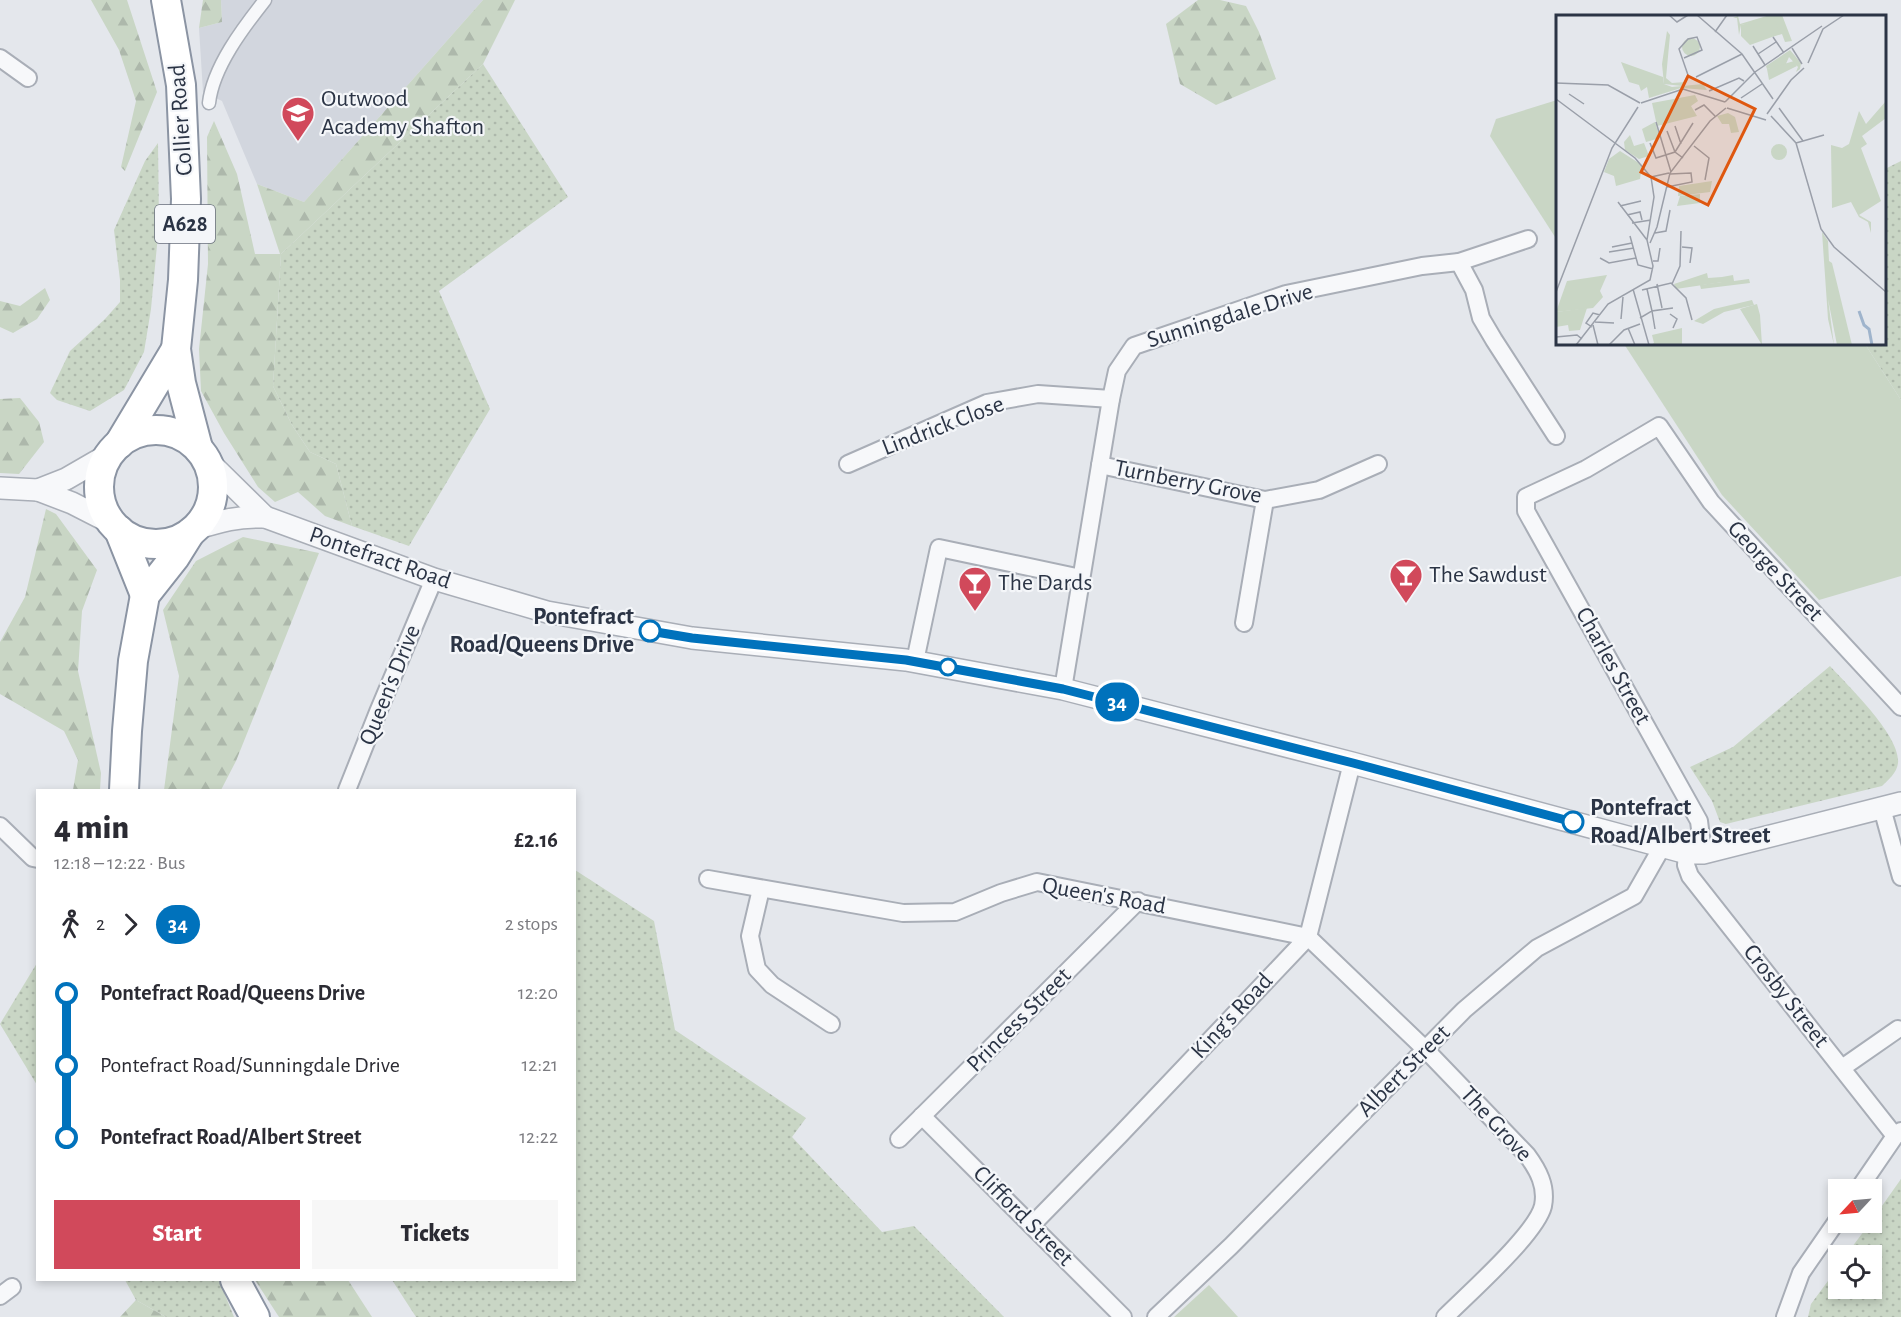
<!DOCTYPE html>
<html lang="en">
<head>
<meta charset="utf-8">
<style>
	body { margin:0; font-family:"Alegreya Sans",sans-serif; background:#f7f7f7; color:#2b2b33; height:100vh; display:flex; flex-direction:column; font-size:22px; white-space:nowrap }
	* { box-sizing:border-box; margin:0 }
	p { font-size:20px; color:#7c7c81 }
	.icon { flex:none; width:33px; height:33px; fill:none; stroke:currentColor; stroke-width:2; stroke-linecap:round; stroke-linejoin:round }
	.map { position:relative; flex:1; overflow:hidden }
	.side { position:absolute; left:36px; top:789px; width:540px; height:492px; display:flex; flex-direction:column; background:#fff; border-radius:0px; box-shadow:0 3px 9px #0003 }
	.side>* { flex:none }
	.badge { padding:0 12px; border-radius:20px; font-size:21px; line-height:39px }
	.needle { width:39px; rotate:244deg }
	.buttons { position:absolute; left:1828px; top:1179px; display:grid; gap:12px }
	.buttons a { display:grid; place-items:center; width:54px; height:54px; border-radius:0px; background:#fff; box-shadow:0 3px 9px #0003; font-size:30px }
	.map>.badge { position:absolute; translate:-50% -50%; box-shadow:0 0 0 3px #fff }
	.legs { display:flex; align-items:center; gap:9px; height:66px; padding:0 18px; font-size:20px }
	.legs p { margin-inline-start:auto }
	.overview { display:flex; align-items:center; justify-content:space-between; height:102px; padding:0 18px }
	h1 { font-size:33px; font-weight:800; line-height:45px }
	.cta { display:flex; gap:12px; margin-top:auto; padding:12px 18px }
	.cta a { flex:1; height:69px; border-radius:0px; background:#d1495b; color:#fff; font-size:24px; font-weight:800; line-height:69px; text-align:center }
	.cta a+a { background:#f7f7f7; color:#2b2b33 }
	ul { padding:0 18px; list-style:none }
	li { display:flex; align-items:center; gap:21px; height:72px; font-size:22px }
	li i { display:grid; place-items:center; width:9px; height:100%; margin:0 8px; background:currentColor }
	li i::after { content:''; width:15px; height:15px; margin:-8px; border:4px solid; border-radius:50%; background:#fff }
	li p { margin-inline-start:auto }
	li:first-child i { background:linear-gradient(#0000 50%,currentColor 0) }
	li:last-child i { background:linear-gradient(currentColor 50%,#0000 0) }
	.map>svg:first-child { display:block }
	.built { fill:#d2d6de }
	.grass { fill:url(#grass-dots) }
	.forest { fill:url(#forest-firs) }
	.garden { fill:#c9d6c5 }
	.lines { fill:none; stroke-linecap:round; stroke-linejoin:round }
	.pedestrian-casing { stroke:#a9aeb7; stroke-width:15 }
	.minor-casing { stroke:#a9aeb7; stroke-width:20 }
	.tertiary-casing { stroke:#a9aeb7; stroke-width:24 }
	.trunk-casing { stroke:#8b94a3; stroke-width:32 }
	.pedestrian { stroke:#f7f8fa; stroke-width:12 }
	.minor { stroke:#f7f8fa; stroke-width:16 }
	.tertiary { stroke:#f7f8fa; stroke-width:21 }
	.trunk { stroke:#fff; stroke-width:28 }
	.line-1-casing { stroke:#fff; stroke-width:14 }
	.line-1 { stroke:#0072bc; stroke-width:9 }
	.stop-1-dot { fill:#fff; stroke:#0072bc; stroke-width:3 }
	.labels { text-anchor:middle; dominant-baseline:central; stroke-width:4.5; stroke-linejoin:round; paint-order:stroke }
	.shield { fill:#f4f6f9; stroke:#676e7b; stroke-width:1.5 }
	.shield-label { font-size:22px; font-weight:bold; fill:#2b3445 }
	.poi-label { font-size:24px; fill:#2b3445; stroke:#f4f6f9; text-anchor:start }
	.street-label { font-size:24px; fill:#2b3445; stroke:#f4f6f9 }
	.stop-label { font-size:24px; font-weight:bold; fill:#2b3445; stroke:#f4f6f9; text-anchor:end }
	.inset-river { fill:none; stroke:#9fb4cc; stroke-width:3 }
	.inset-road { fill:none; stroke:#9a9fa9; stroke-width:1.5 }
	.view { fill:#df570f; fill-opacity:0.15; stroke:#df570f; stroke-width:3 }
	.inset-edge { fill:none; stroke:#2b3445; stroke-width:3 }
</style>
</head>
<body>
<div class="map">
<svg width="1901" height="1317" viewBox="0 0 1901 1317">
	<defs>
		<pattern id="grass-dots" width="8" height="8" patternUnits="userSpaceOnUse" patternTransform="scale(1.5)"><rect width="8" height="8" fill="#c9d6c5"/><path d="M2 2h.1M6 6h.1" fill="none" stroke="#adb8ab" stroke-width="1.8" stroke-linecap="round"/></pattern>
		<pattern id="forest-firs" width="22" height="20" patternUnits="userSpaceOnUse" patternTransform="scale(1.5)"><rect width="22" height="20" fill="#c9d6c5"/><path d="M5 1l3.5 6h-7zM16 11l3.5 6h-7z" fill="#adb8ab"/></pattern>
	</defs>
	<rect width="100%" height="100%" fill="#e4e7ec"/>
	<path class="built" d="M221,0H483L304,202L257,184L222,101L203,92L199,28L222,22Z"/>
	<g class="grass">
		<path d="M483,64L568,197L439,291L490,409L409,546L352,526L336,464L310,452L292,425L273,386L281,254Z"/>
		<path d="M158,143L159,224L151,309L144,352L124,390L90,411L57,400L50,393L70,351L105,319L120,302V280L114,230L145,161Z"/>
		<path d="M1901,161V400L1865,344H1884L1885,169Z"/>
		<path d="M1830,666C1848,686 1901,736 1898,763C1897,773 1888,780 1882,786L1726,824L1720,822L1712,801L1690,767L1733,747Z"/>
		<path d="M575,870L654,921L675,1030L806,1118L792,1137L882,1232L914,1226L1004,1317H416L392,1280H574Z"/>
		<path d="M37,963H38L37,1085L0,1024Z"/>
		<path d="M1901,1179V1317H1808L1811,1304L1839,1266V1288H1872V1256L1846,1255L1870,1223L1872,1222V1220Z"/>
		<path d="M125,1280H219L234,1317H166L136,1300Z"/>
	</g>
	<g class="forest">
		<path d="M91,0H127L157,92L125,171L121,167L136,101L119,50Z"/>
		<path d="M203,0H221L222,22L199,28Z"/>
		<path d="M483,0H515L483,64L281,254L273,386L292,425L310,452L336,464L352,526L325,516L298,492L275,502L258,487L224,433L201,391L199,349L208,264L207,137L214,121L237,174L255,254H280L257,184L304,202Z"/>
		<path d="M1198,0H1220L1246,6L1259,32L1276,79L1216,105L1180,84L1166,24Z"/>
		<path d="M45,288L50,300L37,319L13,333L0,327V301L20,306Z"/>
		<path d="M20,398L39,422L44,442L19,474L0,473V399Z"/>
		<path d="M46,509L56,514L97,570L82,611L78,671L101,773L100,790H73L78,760L64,731L0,694V642L25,597Z"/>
		<path d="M243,537L319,553L236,761L221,790H164L179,676L163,610L196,561Z"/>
		<path d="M255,1280H348L372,1317H279Z"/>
		<path d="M136,1300L166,1317H120Z"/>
	</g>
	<g class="garden">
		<path d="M1557,100H1558L1557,240L1490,136L1496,119Z"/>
		<path d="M1624,344H1865L1901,400V576L1819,600L1722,495Z"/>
		<path d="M1209,1285L1238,1317H1174Z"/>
	</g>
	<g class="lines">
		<defs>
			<path id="pedestrian" d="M209,103C213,67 243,28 265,0"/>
			<g id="minor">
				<path d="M0,58L28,78"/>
				<path d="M1459,262L1474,290L1481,318L1494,340L1556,436"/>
				<path d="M848,464L987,403L1038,394L1111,399"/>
				<path d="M1100,465L1265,500L1319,490L1378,464"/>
				<path d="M1244,623L1265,500"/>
				<path d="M915,661L939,548L1081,578"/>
				<path d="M1063,689L1111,399L1117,371L1134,346L1286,294L1422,266L1459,262L1528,239"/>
				<path d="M347,790L378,712L434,579"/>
				<path d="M1882,808L1901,877"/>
				<path d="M0,826L33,858L38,859"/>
				<path d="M1687,853L1686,865L1690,876L1895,1136"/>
				<path d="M1703,853L1699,821L1526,511V497L1586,469L1659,426L1711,502L1901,707"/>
				<path d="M708,879L903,913L955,912L1001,893L1037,882L1308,937L1425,1049L1527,1155C1538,1170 1547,1186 1543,1206C1536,1234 1468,1294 1445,1317"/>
				<path d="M761,889L750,936L757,969L772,985L831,1024"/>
				<path d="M1842,1068L1898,1029"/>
				<path d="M922,1116L1123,1317"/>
				<path d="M899,1139L1138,901"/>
				<path d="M1858,1190L1895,1136L1901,1131"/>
				<path d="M1032,1225L1120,1135L1308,937L1352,763"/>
				<path d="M0,1296L12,1287"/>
				<path d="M1156,1317L1231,1246L1464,1010L1537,948L1634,896L1662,847"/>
				<path d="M1785,1317L1801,1273L1839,1218"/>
			</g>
			<g id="tertiary">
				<path d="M206,459L265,517"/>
				<path d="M0,488L38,490L72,503L115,525"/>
				<path d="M38,490L66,479L111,453"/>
				<path d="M195,529C220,521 238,516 265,517L434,579L547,612L692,638L906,660L1063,689L1352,763L1687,853H1703L1901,803"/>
			</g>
			<g id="trunk">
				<path d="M166,0L181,85L186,199L183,280L176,349L181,383L198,448"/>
				<circle cx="156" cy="487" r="57"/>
				<path d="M119,444L176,349"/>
				<path d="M119,530L145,595"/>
				<path d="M124,790L127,731L133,661L145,595L175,557L190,533"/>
				<path d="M235,1280L255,1317"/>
			</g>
		</defs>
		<use href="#pedestrian" class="pedestrian-casing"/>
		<use href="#minor" class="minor-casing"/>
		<use href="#tertiary" class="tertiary-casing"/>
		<use href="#trunk" class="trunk-casing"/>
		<use href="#pedestrian" class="pedestrian"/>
		<use href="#minor" class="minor"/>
		<use href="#tertiary" class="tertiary"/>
		<use href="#trunk" class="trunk"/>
	</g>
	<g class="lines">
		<defs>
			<path id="line-1" d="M650,631L692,638L906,660L1063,689L1353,763L1573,822"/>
		</defs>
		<use href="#line-1" class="line-1-casing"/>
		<use href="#line-1" class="line-1"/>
	</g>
	<defs>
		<symbol id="school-pin" viewBox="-11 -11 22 30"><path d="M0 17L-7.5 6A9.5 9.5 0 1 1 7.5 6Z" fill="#d1495b" stroke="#f4f6f9"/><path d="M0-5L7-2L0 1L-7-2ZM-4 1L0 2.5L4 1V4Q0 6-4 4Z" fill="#fff"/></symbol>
		<symbol id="bar-pin" viewBox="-11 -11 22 30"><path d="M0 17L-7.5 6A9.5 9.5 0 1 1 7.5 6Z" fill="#d1495b" stroke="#f4f6f9"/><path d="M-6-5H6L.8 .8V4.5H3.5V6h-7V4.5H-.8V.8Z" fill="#fff"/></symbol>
	</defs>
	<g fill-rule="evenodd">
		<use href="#school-pin" x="279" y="94" width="38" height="52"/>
		<use href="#bar-pin" x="1387" y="556" width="38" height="52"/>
		<use href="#bar-pin" x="956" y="564" width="38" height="52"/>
	</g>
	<g class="stop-1-dot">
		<circle cx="650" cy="631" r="10"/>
		<circle cx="948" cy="667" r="8"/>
		<circle cx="1573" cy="822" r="10"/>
	</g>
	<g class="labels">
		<rect class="shield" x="155" y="205" width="60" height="38" rx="4.5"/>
		<g class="shield-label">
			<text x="185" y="224">A628</text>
		</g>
		<g class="poi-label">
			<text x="321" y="99">Outwood<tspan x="321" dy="28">Academy Shafton</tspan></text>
			<text x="1429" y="575">The Sawdust</text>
			<text x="998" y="583">The Dards</text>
		</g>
		<g class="street-label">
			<text transform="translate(181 120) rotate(-94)">Collier Road</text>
			<text transform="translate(1230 316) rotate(-17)">Sunningdale Drive</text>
			<text transform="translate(943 426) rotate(-21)">Lindrick Close</text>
			<text transform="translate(1188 482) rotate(11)">Turnberry Grove</text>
			<text transform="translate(380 558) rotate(19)">Pontefract Road</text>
			<text transform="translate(1775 571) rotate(47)">George Street</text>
			<text transform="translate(1613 666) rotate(61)">Charles Street</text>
			<text transform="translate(390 685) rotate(-68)">Queen's Drive</text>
			<text transform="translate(1104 896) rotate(10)">Queen's Road</text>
			<text transform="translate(1786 996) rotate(52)">Crosby Street</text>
			<text transform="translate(1232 1016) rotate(-47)">King's Road</text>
			<text transform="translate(1019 1020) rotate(-45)">Princess Street</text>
			<text transform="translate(1404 1071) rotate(-45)">Albert Street</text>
			<text transform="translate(1496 1124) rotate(47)">The Grove</text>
			<text transform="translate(1023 1216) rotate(45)">Clifford Street</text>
		</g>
		<g class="stop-label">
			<text x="634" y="617">Pontefract<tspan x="634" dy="28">Road/Queens Drive</tspan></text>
			<text x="1590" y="808" text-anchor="start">Pontefract<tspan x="1590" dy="28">Road/Albert Street</tspan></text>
		</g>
	</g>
	<g transform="translate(1556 15)">
		<rect width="330" height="330" fill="#e4e7ec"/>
		<path d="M65,47L107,62L108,69L116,72L147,69L151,75L125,73L93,83L91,72L85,76L83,70L73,67ZM139,80L142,86L135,91L141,101L101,111L96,88ZM172,98L179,102L183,117L175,118L173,109H166L161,101ZM144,179V188L121,191L124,181ZM266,217L272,226L273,246L276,248L296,330H281L272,284L278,330L272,304ZM177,260L178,266L193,264L194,268L145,274L144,270L166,267V262Z" fill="#c9d6c5"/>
		<path d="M214,0H226L236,26L229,27L226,19L216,22L206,6L185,10L183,20L181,3H177L182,1L184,9ZM111,16L114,20L110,63L116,68L129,67L126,71L108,69L106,49ZM234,35L245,48L244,54L240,57L242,52L233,42L229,51L211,54L210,51ZM330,86V103L306,121L311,129L305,133L325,186L303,200L315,207V218L312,207L303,202L295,187L276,193L275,130L286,133L293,129L303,96L310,109ZM201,289L204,300L206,330L184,294Z" fill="#c9d6c5"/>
		<path d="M64,136L86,150L84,164L60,171L58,161L48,157L53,144Z" fill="#c9d6c5"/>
		<path d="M218,1L223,16L216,22L194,30L185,21V10ZM126 32a9 9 0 1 1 18 0a9 9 0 1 1-18 0ZM74,120L78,131L88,128L93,141L83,144L69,135L68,127ZM51,260L44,276L47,282L37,293L0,297L11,266Z" fill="#c9d6c5"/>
		<path d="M238,46L241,51L213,65L211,54ZM99,107L104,123L90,127L86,114ZM215 137a8 8 0 1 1 16 0a8 8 0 1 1-16 0ZM156,166L154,177L122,181L123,171ZM151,258L152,263L166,262L167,267L120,274L118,269ZM196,285L198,290L168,297L147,309L138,306L158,294ZM31,293L24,315L13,316L12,310L0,312V297ZM126,313V330H95L98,328L96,320Z" fill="#c9d6c5"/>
		<path class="inset-river" d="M303,296L308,310L313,314L316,330"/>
		<path class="inset-road" d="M113,0L121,7L132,0M141,0L186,39L217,84M159,17L171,0M217,22L228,38M197,31L209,50M236,33L246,49M202,39L220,27M128,43L146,35L141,22L132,24L123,34L133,63M252,48L267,14L288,0M140,62L186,39M0,68L52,70L84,88M153,76L183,63L188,66M13,79L28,89M185,83L206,69M0,84L79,143L95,162L98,182L91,225L97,251L94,265L52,289L20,330M169,87L199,57L266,11M85,88L127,74L169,87M171,93L210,105M223,93L247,126M139,95L148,90L159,101M211,99L235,65L248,53M215,101L240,128L265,214L278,232L330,277M100,107L115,157M119,111L125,129M111,116L119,137L127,143M94,128L100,143L119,137L137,108M240,128L268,120M138,131L153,143L149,165M95,162L113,158M111,172L136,167L135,158L114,159M62,187L91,225M64,191L85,186M71,200L84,197L86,205M76,208L95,205M99,218L110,216L114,195M74,221L82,250L97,254M94,228L101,212L114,158L154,106L170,93M56,232L76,228M126,232L136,233L134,248M53,237L78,233M44,243L53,248L80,243M97,246H102L104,233M101,269L106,293M116,269L124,251L125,216M77,274L93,330M86,275L115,268L130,283L136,305M0,277L56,133L82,92M114,299L121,304L117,313M84,303L96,296L91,274M65,304L67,282M39,307L58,308M37,310L42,330M36,312L30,308L37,298L44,300M72,313L79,330M99,314L96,296L117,293M0,322L21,320L26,324M53,330L68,315L84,309"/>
		<path class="view" d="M132,61L199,94L152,190L85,157Z"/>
		<rect width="330" height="330" class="inset-edge"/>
	</g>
</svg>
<div class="buttons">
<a><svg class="needle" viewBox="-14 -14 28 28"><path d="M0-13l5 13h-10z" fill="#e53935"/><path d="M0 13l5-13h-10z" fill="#7c7c81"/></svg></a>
<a><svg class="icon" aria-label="locate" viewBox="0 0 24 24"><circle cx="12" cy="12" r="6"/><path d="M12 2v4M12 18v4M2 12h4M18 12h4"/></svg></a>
</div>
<b class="badge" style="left:1117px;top:702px;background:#0072bc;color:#fff">34</b>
<section class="side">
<div class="overview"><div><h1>4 min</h1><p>12:18 – 12:22 · Bus</p></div><b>£2.16</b></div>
<div class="legs"><svg class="icon" aria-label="walk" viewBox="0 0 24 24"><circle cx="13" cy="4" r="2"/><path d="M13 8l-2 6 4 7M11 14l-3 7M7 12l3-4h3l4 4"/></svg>2<svg class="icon" aria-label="forward" viewBox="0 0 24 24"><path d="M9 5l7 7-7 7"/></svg><b class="badge" style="background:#0072bc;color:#fff">34</b><p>2 stops</p></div>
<ul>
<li><i style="color:#0072bc"></i><b>Pontefract Road/Queens Drive</b><p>12:20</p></li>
<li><i style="color:#0072bc"></i><span>Pontefract Road/Sunningdale Drive</span><p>12:21</p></li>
<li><i style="color:#0072bc"></i><b>Pontefract Road/Albert Street</b><p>12:22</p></li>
</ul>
<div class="cta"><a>Start</a><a>Tickets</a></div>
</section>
</div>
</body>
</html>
